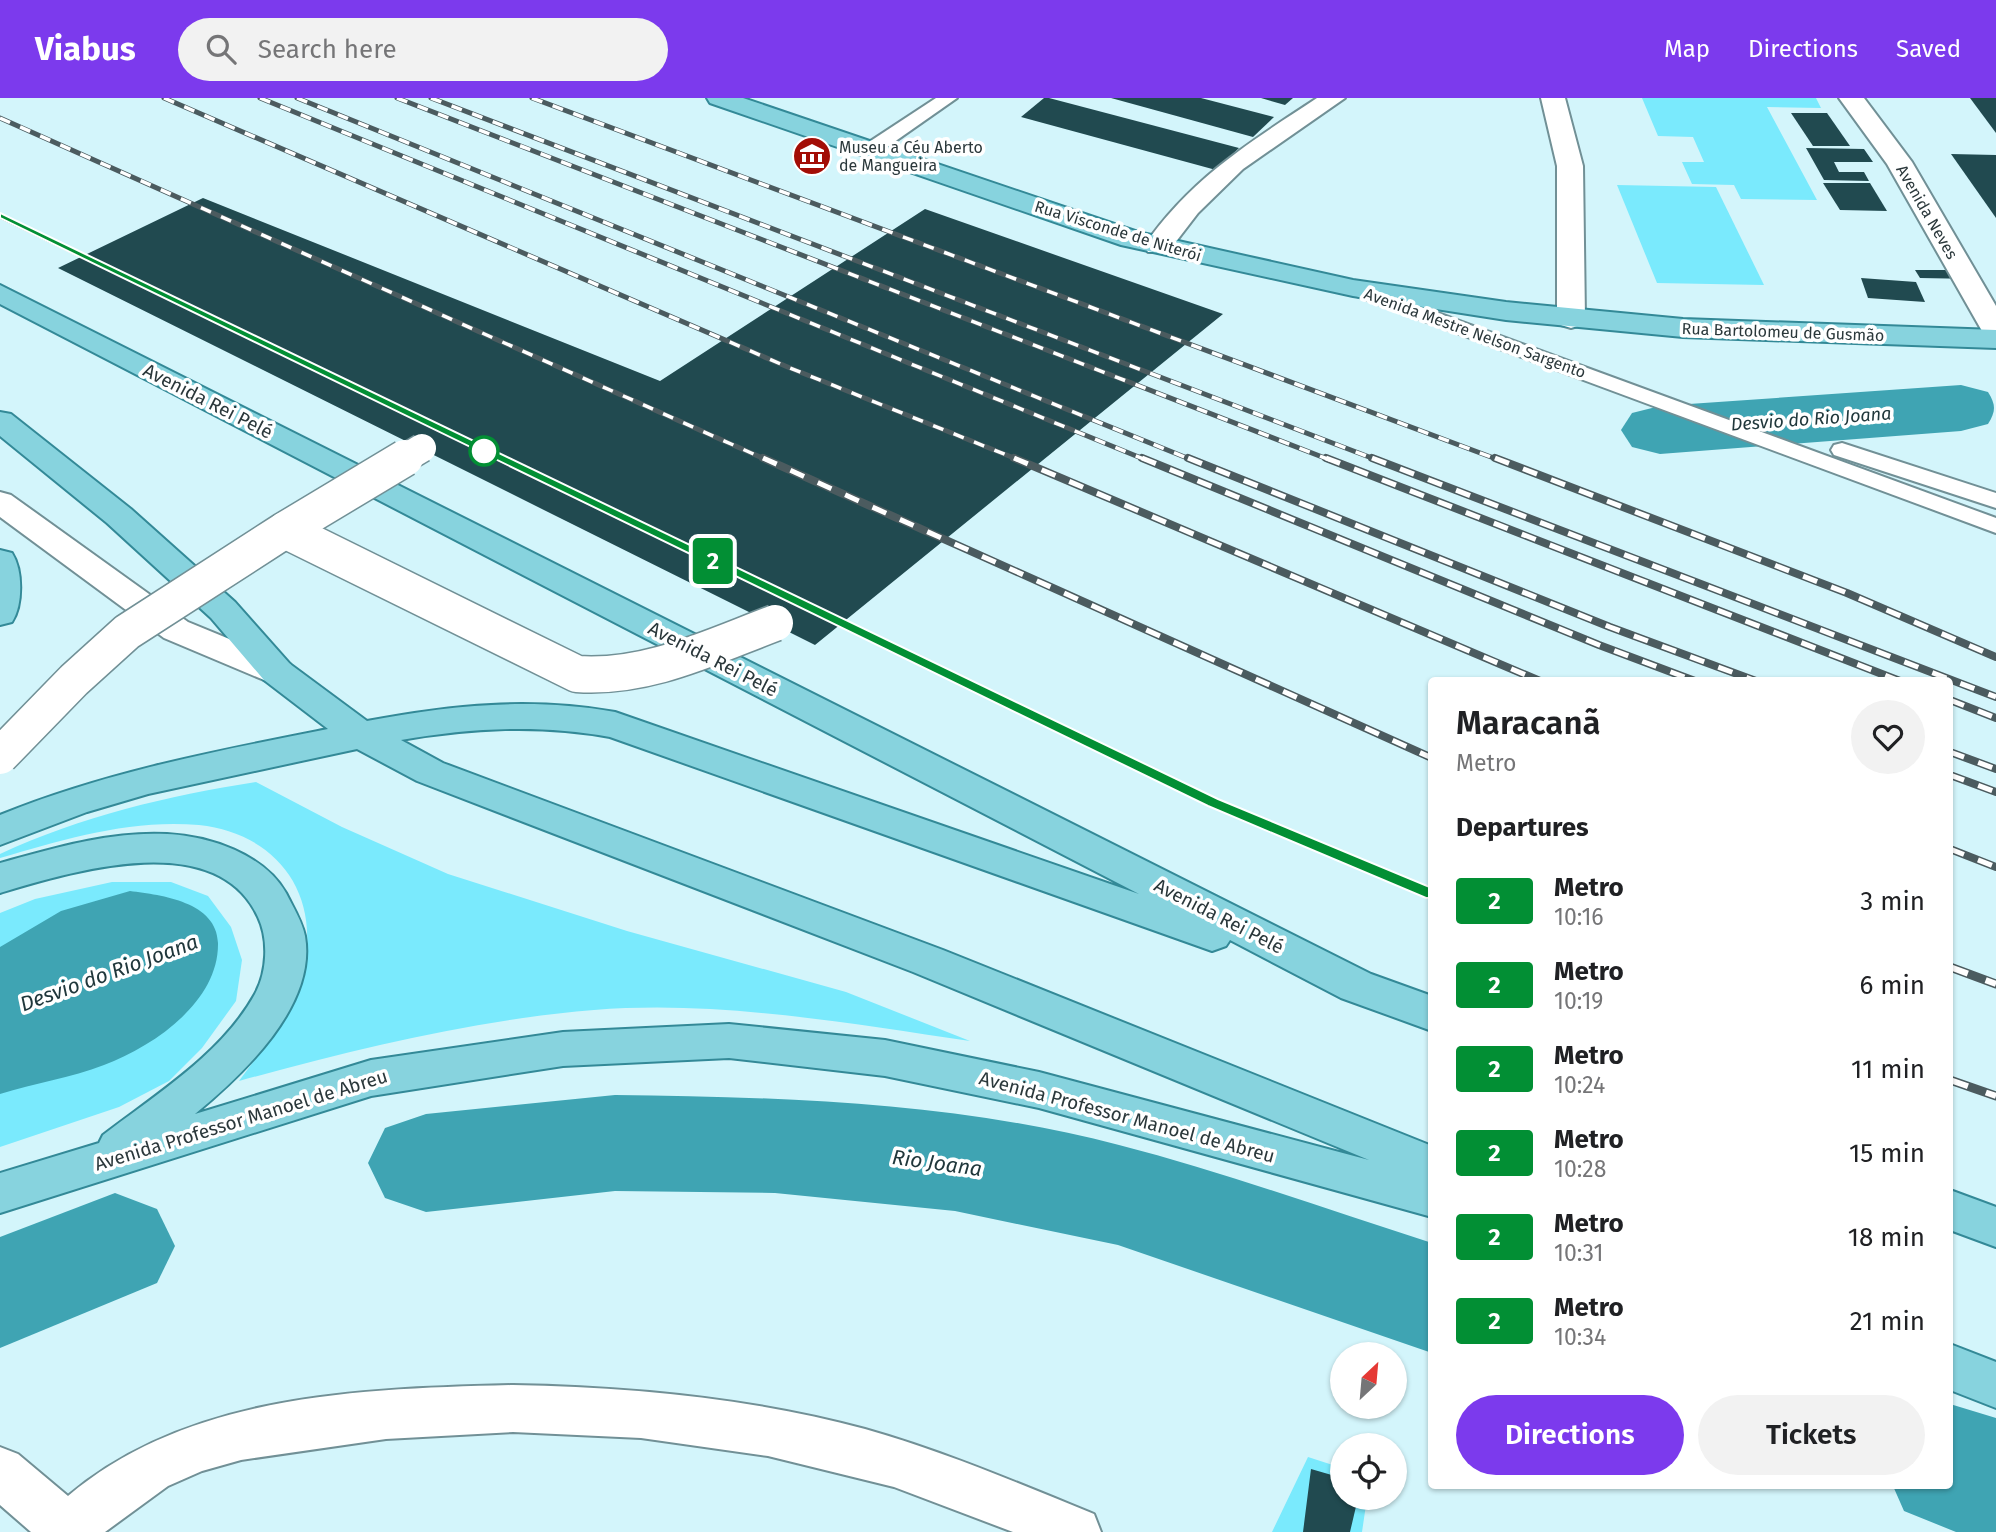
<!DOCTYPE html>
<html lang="en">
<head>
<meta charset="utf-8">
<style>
	body { margin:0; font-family:"Fira Sans",sans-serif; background:#f2f2f2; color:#202124; height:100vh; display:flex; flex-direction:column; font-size:26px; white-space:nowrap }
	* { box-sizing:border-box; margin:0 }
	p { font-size:23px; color:#757577 }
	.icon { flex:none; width:38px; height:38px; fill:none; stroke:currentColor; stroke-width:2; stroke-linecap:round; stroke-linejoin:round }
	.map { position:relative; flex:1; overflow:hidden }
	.drawer { position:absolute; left:1428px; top:579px; width:525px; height:812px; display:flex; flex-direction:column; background:#fff; border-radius:7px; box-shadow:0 2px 5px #0004 }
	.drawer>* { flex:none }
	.badge { padding:0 14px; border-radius:5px; font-size:24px; line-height:46px }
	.needle { width:46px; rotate:26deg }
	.buttons { position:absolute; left:1330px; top:1244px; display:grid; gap:14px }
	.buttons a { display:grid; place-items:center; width:77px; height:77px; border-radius:50%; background:#fff; box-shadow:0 2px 5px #0004; font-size:35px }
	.map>.badge { position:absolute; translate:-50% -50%; box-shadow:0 0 0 4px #fff }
	h2 { padding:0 28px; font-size:26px; line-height:63px }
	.round { display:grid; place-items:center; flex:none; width:74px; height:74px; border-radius:37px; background:#f2f2f2 }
	.head { display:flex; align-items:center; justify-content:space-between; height:119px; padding:0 28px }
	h1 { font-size:33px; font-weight:600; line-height:52px }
	.primary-button { display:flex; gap:14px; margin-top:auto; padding:14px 28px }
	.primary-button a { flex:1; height:80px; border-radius:42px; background:#7c3aed; color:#fff; font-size:28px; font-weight:600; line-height:80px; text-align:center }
	.primary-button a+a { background:#f2f2f2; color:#202124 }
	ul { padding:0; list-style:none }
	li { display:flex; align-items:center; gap:21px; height:84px; padding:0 28px }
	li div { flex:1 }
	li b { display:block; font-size:26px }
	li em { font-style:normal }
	li .badge { min-width:77px; font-weight:700; text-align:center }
	header { display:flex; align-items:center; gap:42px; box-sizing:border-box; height:98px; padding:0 35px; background:#7c3aed; color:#fff }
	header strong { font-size:33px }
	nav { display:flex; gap:38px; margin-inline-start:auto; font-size:24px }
	.search { width:490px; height:63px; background:#f2f2f2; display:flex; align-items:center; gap:18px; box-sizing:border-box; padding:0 24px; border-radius:38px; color:#757577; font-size:26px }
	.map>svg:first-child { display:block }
	.green { fill:#7aeafd }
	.water { fill:#3fa4b3 }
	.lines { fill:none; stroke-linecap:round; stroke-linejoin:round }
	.river { fill:#3fa4b3; fill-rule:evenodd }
	.building { fill:#214a50 }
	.service-casing { stroke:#719096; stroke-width:4 }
	.pedestrian-casing { stroke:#719096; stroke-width:4 }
	.minor-casing { stroke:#719096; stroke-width:4 }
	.primary-casing { stroke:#338997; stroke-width:4 }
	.service { fill:#fff; fill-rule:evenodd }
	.pedestrian { fill:#fff; fill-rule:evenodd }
	.minor { fill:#fff; fill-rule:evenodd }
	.primary { fill:#87d3de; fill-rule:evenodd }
	.rail-far2-casing { stroke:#4b5b5f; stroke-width:5 }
	.rail-far1-casing { stroke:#4b5b5f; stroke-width:8 }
	.rail-casing { stroke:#4b5b5f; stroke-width:9 }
	.rail-far2 { stroke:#fff; stroke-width:3.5; stroke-dasharray:11; stroke-linecap:butt }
	.rail-far1 { stroke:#fff; stroke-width:5; stroke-dasharray:15; stroke-linecap:butt }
	.rail { stroke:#fff; stroke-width:6; stroke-dasharray:19; stroke-linecap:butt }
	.pedestrian-bridge-far1-casing { stroke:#719096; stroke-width:31; stroke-linecap:butt }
	.pedestrian-bridge-casing { stroke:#719096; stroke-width:39; stroke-linecap:butt }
	.pedestrian-bridge-far1 { stroke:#fff; stroke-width:28 }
	.pedestrian-bridge { stroke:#fff; stroke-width:36 }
	.line { fill:#028f34; stroke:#fff; stroke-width:2 }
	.stop-dot { fill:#fff; stroke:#028f34; stroke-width:3.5 }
	.labels { text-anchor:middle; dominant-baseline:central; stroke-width:7; stroke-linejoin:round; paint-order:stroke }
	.far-poi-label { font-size:16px; fill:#2b383b; stroke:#fff; text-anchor:start }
	.far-street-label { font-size:16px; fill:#2b383b; stroke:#fff }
	.far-water-label { font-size:18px; font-style:italic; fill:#20373b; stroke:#fff }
	.street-label { font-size:19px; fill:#2b383b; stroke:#fff }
	.water-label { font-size:21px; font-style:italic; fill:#20373b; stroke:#fff }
</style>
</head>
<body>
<header>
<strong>Viabus</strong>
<div class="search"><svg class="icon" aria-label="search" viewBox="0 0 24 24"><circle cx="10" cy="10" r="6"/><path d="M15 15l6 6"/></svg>Search here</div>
<nav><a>Map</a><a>Directions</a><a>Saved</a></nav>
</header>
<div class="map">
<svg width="1996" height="1434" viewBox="0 0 1996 1434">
	<rect width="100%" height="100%" fill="#d3f5fb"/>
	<g class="green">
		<path d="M1642,0H1816L1821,10L1767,9L1817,102L1741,101L1734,87L1692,86L1682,64H1704L1693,39L1658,38Z"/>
		<path d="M1617,87L1716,89L1764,187L1657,185Z"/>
		<path d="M256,684L342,729L448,776L627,833L846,894L970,943C846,925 719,902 594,912C474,922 355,951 239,983C264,949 292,914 305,873C308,866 307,855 307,847C311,780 265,734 199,727C130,721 65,741 0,760V756C82,718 167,698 256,684Z"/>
		<path d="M112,784H171L208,798L231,829L242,862L236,903L202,950L169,983L119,1009L0,1049V815L35,801Z"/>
		<path d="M1308,1359L1342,1370V1400H1367L1362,1434H1272Z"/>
	</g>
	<path class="water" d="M130,793C162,797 217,804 218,845C219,904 154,948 104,967C71,980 34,985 0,996V849L61,813Z"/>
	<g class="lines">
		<g class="river">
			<path d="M1961,287L1988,294C1996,307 1996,313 1988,326L1961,333L1660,356L1632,349L1621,332L1632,315L1660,308Z"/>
			<path d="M615,997C783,999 955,1004 1119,1047C1224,1074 1328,1112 1432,1145V1255L1118,1147L955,1113L775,1095L615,1093L426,1114L385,1100L368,1065L385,1030L426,1016Z"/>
			<path d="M115,1095L157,1111L175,1148L157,1185L0,1250V1139Z"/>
			<path d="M1950,1306L1996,1320V1434H1956L1904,1413L1893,1388H1950Z"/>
		</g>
	</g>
	<g class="building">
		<path d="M1044,0H1049L1239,50L1216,72L1021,19Z"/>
		<path d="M1111,0H1201L1274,19L1253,39Z"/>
		<path d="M1261,0H1293L1285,7Z"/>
		<path d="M1970,0H1996V35Z"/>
		<path d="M1791,15H1827L1850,48H1813Z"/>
		<path d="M1806,50L1864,51L1873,64H1834L1839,74H1864L1869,83L1824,82Z"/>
		<path d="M1951,56L1996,57V120Z"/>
		<path d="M1823,85H1870L1887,113L1840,112Z"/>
		<path d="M203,100L660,283L925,111L1223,216L815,547L58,170Z"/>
		<path d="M1915,172H1970L1975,181L1920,180Z"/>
		<path d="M1861,180L1916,184L1925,204L1868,200Z"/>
		<path d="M1311,1371L1342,1380V1400H1358L1350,1434H1303Z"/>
	</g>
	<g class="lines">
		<defs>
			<g id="service">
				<path d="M936,0H957L877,56H863L861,52L863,48Z"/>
				<path d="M1356,185L1996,420V435L1349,195L1346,191L1349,187Z"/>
				<path d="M1842,345L1996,395V410L1834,357L1831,352L1834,347Z"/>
			</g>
			<path id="pedestrian" d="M513,1287C631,1289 751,1300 865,1331C943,1353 1018,1385 1094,1416L1101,1434H1013L894,1389L768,1358L641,1340L513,1334L386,1341L241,1362L202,1373L168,1388L105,1434H31L0,1407V1349L18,1356L68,1398C189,1295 363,1291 513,1287Z"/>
			<g id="minor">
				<path d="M1317,0H1345L1243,71L1198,115L1168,154H1148L1144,148C1191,80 1250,44 1317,0Z"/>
				<path d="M1541,0H1565L1583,68L1585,221L1581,227L1571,230L1561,227L1557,221V68Z"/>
				<path d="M1839,0H1864L1912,64L1996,208V242L1986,239L1982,233L1887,66Z"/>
				<path d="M0,394L11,397L188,524L290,566L295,574L290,582L277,586L264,582L164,540L0,419Z"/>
			</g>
			<g id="primary">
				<path d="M707,0H743L1138,134L1353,182L1506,204L1683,221L1996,232V250L1683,239L1506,222L1353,198L1121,147L710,5Z"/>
				<path d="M0,187L1371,876L1432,898V933L1341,900L1230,842L1226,848L1212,853L1198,848L610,639C539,626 471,630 401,642L443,665L943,852L1432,1048V1119L1039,1010L885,978L729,960L563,968L371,998L0,1115V1075L99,1045L103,1037C155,997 222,956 255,896C267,874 269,842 258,819C216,728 71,774 0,795V765C54,750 110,733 167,736C209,738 264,756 286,795C293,809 302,823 305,838C317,908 243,976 195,1016L371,962L563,934L729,926L885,942L1039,974L1369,1062L913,874L417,683L357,651L148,696L87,714L0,747V717C105,674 217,653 328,631L264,582L211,520L107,425L0,338V314L11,316L131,411L235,504L290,566L367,623C451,607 531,599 615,614L1139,796L0,206Z"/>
				<path d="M0,452L12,455C23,472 23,507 12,524L0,527Z"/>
				<path d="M1950,1092L1996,1109V1149L1950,1132Z"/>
				<path d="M1950,1246L1996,1264V1310L1950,1292Z"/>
			</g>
		</defs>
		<use href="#service" class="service-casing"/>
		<use href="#pedestrian" class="pedestrian-casing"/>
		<use href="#minor" class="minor-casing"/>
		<use href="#primary" class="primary-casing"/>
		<use href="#service" class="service"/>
		<use href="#pedestrian" class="pedestrian"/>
		<use href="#minor" class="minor"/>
		<use href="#primary" class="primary"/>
		<defs>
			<g id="rail-far2">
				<path d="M164,0L790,270L1019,362"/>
				<path d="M260,0L1146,362"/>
				<path d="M297,0L1192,362"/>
				<path d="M397,0L1330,362"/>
				<path d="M431,0L1377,362"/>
				<path d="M532,0L1499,362"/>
				<path d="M0,20L767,362"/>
				<path d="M0,118L504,362"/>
			</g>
			<g id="rail-far1">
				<path d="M500,360L1213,705L1432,796"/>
				<path d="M763,360L1432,660"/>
				<path d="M1014,360L1540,583"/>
				<path d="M1142,360L1599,547L1695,583"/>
				<path d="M1188,360L1610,529L1756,583"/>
				<path d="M1326,360L1900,583"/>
				<path d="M1372,360L1996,599"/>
				<path d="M1495,360L1847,495L1996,559"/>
				<path d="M1950,602L1996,620"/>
				<path d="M1950,654L1996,671"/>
				<path d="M1950,677L1996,694"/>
				<path d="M1950,751L1996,769"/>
			</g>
			<g id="rail">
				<path d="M1950,869L1996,886"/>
				<path d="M1950,982L1996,998"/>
			</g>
		</defs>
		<use href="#rail-far2" class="rail-far2-casing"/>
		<use href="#rail-far1" class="rail-far1-casing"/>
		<use href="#rail" class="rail-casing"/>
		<use href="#rail-far2" class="rail-far2"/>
		<use href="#rail-far1" class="rail-far1"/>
		<use href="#rail" class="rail"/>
		<defs>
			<path id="pedestrian-bridge-far1" d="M402,362L422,350"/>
			<g id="pedestrian-bridge">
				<path d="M285,432L577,576C647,581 711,549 775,525"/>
				<path d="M0,658L74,582L127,534L285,432L405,360"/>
			</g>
		</defs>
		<use href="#pedestrian-bridge-far1" class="pedestrian-bridge-far1-casing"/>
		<use href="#pedestrian-bridge" class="pedestrian-bridge-casing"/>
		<use href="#pedestrian-bridge-far1" class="pedestrian-bridge-far1"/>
		<use href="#pedestrian-bridge" class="pedestrian-bridge"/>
	</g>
	<path class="line" d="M0,115L1218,701L1437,792L1439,796L1437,800H1426L1208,708L0,120Z"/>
	<defs>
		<symbol id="museum-disc" viewBox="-11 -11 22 22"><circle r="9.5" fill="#a30d06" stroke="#fff"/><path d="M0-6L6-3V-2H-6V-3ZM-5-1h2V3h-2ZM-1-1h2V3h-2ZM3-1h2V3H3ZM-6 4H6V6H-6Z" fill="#fff"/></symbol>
	</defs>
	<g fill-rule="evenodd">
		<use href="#museum-disc" x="790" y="36" width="44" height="44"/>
	</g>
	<circle class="stop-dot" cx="484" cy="353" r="14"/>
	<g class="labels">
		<g class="far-poi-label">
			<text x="839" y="49">Museu a Céu Aberto<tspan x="839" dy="18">de Mangueira</tspan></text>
		</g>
		<g class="far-street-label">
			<text transform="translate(1927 114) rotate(60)">Avenida Neves</text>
			<text transform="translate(1118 133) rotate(17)">Rua Visconde de Niterói</text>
			<text transform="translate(1783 234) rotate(2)">Rua Bartolomeu de Gusmão</text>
			<text transform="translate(1475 235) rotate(20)">Avenida Mestre Nelson Sargento</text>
		</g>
		<g class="far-water-label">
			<text transform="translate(1811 321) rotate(-4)">Desvio do Rio Joana</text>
		</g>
		<g class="street-label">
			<text transform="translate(208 303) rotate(27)">Avenida Rei Pelé</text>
			<text transform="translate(713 561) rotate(27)">Avenida Rei Pelé</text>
			<text transform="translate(1219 818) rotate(27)">Avenida Rei Pelé</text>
			<text transform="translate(1127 1019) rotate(15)">Avenida Professor Manoel de Abreu</text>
			<text transform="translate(241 1022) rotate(-17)">Avenida Professor Manoel de Abreu</text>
		</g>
		<g class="water-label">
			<text transform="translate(109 875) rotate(-20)">Desvio do Rio Joana</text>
			<text transform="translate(937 1065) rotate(8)">Rio Joana</text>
		</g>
	</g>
</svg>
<div class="buttons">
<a><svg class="needle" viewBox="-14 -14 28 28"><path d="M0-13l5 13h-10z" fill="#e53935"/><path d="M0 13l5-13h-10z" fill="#757577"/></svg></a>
<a><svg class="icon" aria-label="locate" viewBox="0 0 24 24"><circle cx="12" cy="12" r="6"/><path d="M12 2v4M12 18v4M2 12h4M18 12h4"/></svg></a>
</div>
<b class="badge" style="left:713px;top:463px;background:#028f34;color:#fff">2</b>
<section class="drawer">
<div class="head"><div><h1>Maracanã</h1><p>Metro</p></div><a class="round"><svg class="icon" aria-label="heart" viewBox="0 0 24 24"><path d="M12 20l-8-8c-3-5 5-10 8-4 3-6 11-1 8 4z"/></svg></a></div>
<h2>Departures</h2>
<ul>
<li><span class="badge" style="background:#028f34;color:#fff">2</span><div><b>Metro</b><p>10:16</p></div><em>3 min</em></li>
<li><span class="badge" style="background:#028f34;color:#fff">2</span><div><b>Metro</b><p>10:19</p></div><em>6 min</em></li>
<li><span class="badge" style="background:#028f34;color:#fff">2</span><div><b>Metro</b><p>10:24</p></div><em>11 min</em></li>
<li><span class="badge" style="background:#028f34;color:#fff">2</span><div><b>Metro</b><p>10:28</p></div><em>15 min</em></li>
<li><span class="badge" style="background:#028f34;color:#fff">2</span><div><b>Metro</b><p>10:31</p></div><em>18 min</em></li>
<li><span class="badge" style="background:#028f34;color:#fff">2</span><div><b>Metro</b><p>10:34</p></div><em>21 min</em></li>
</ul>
<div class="primary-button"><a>Directions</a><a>Tickets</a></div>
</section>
</div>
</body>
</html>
